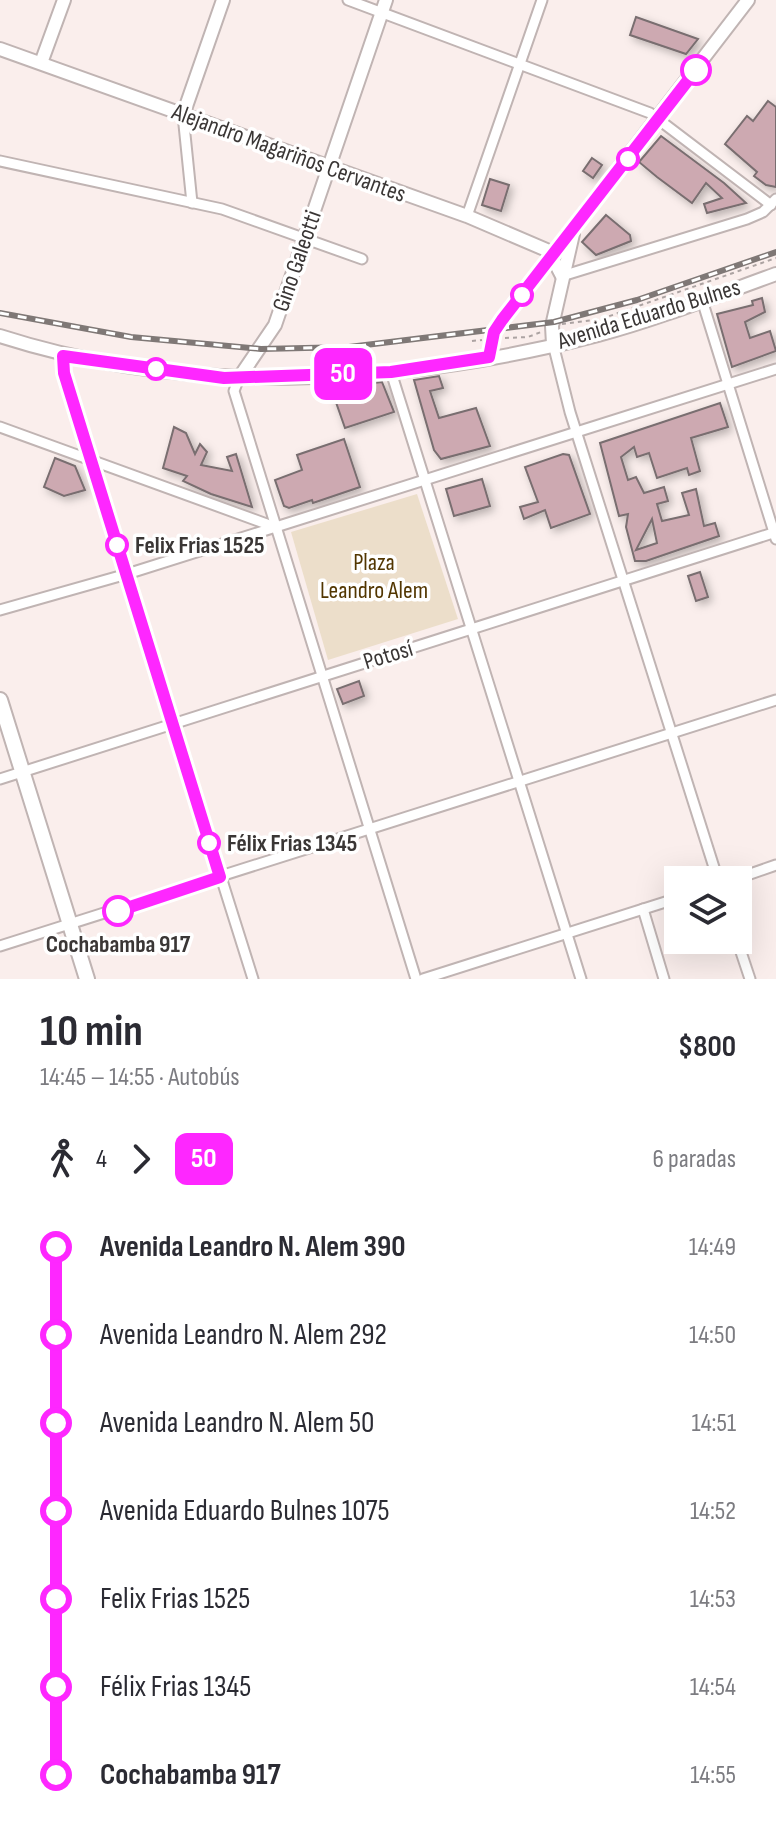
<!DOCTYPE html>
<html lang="es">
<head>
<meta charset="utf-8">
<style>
	body { margin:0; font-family:"Sofia Sans Condensed",sans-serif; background:#f7f7f7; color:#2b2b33; height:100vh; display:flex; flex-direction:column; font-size:30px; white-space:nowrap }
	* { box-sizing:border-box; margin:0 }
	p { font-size:26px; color:#7c7c81 }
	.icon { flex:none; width:44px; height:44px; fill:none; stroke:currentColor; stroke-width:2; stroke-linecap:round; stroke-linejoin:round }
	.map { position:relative; height:979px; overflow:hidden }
	.side { display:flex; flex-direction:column; background:#fff; flex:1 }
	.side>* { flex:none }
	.badge { padding:0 16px; border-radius:12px; font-size:28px; line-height:52px }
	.controls { position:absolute; left:664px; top:866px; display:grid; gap:16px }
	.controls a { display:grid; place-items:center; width:88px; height:88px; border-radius:0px; background:#fff; box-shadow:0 8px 32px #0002; font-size:40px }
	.map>.badge { position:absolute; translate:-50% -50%; box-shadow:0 0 0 4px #fff }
	.legs { display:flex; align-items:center; gap:12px; height:88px; padding:0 40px; font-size:26px }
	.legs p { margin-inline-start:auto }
	.summary { display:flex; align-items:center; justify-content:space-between; height:136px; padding:0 40px }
	h1 { font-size:44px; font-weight:700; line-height:60px }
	ul { padding:0 40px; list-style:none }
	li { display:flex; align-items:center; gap:28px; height:88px; font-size:30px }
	li i { display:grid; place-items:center; width:12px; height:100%; margin:0 10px; background:currentColor }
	li i::after { content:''; width:20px; height:20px; margin:-10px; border:6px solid; border-radius:50%; background:#fff }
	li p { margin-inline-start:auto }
	li:first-child i { background:linear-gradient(#0000 50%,currentColor 0) }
	li:last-child i { background:linear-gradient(currentColor 50%,#0000 0) }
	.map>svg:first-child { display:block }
	.green { fill:#ecdeca }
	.building { fill:#cda9b1; stroke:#796e70; stroke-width:2; fill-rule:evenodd; filter:url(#shadow) }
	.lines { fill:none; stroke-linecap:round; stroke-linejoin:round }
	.street-casing { stroke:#c0b4b3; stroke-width:13 }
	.secondary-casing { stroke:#c0b4b3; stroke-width:16 }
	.primary-casing { stroke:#c0b4b3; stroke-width:18 }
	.path { stroke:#aca3a2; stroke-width:2; stroke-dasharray:4 4; stroke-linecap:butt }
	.street { stroke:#fff; stroke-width:9 }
	.secondary { stroke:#fff; stroke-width:12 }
	.primary { stroke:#fff; stroke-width:14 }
	.rail-casing { stroke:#7f7876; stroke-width:6 }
	.rail { stroke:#fff; stroke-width:3; stroke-dasharray:9; stroke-linecap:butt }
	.line-1-casing { stroke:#fff; stroke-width:18 }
	.line-1 { stroke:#fe27ff; stroke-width:12 }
	.stop-1-dot { fill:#fff; stroke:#fe27ff; stroke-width:4 }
	.labels { text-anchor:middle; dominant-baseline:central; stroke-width:7; stroke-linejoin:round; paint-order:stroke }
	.street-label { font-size:24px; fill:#3a3635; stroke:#fff }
	.stop-label { font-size:24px; font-weight:bold; fill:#3a3635; stroke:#fff; text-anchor:start }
	.park-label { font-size:24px; fill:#523601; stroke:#fff }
</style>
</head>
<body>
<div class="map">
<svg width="776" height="979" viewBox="0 0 776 979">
	<defs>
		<filter id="shadow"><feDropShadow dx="3.5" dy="3.5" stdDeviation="4" flood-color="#0004"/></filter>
	</defs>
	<rect width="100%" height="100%" fill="#faeeec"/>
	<path class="green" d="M417,494L458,619L328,660L291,532Z"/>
	<g class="building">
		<path d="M636,17L698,39L686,54L630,35Z"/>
		<path d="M768,101L776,107V187L766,185L754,176L757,172L725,144L747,116L753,121Z"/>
		<path d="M661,136L724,183L746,203L707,213L704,204L722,198L706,183L692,203L657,177L639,162Z"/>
		<path d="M592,158L602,165L593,178L583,171Z"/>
		<path d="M490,179L509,185L501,211L482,205Z"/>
		<path d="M606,215L630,235L631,241L596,255L582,242Z"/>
		<path d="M762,298L765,312L745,322L750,338L770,331L776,351L732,367L717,314L753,305L752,301Z"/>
		<path d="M439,376L443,388L430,391L439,418L476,408L490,446L441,459L434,450L414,380Z"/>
		<path d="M382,382L394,412L345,428L331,388Z"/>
		<path d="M720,403L728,427L691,438L700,471L689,475L687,468L657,478L649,453L637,457L634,447L621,457L628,480L636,477L644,493L664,487L668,501L657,504L662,521L689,515L682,493L696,489L704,526L715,523L719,536L646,561H635L626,527L628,514L619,516L600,443ZM652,519L657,543L636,550Z"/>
		<path d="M174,427L186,433L195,454L200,444L207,452L201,465L232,471L227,457L236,454L252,507L211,494L183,481L187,476L163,468Z"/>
		<path d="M344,439L360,487L313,503L312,500L289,508L284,506L275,480L302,470L297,455Z"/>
		<path d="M563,454L569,455L590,514L551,528L545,510L524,519L520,507L538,502L525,467Z"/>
		<path d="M55,458L75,466L85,490L64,496L44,487Z"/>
		<path d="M482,479L490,506L454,516L446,489Z"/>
		<path d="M700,572L708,597L696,601L688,576Z"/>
		<path d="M359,681L364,696L343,704L337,689Z"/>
	</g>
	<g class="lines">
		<defs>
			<g id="street">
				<path d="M348,0L650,113L771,205"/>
				<path d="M183,115L192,203"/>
				<path d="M0,161L222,209L362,259"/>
				<path d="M467,216L542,0"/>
				<path d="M562,276L747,219L763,212L776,199"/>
				<path d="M702,300L776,539"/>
				<path d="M553,344L570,412L718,880"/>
				<path d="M63,356L64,373L90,460L253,979"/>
				<path d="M391,372L581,979"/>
				<path d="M239,378L234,391L416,979"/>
				<path d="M0,427L275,527"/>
				<path d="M0,610L127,574L776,369"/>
				<path d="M0,779L776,532"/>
				<path d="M733,880L776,865"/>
				<path d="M643,909L664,979"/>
				<path d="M737,940L750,979"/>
				<path d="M0,946L776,700"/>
				<path d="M423,979L678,898"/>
			</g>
			<g id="secondary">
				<path d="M0,49L467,216L549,251L562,276"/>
				<path d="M41,63L64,0"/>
				<path d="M183,115L223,0"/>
				<path d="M0,336C192,398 404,385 598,335C658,319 718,295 776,274"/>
				<path d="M553,344L552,326L573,234"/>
				<path d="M489,357L494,332L502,320L748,0"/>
				<path d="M239,378L275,325L386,0"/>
			</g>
			<path id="primary" d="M0,700L87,979"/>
		</defs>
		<use href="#street" class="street-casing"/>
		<use href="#secondary" class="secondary-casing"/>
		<use href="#primary" class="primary-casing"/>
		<g class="path">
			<path d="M562,324L601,319L776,258"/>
			<path d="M505,338L528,337L541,332"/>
			<path d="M472,341L482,340"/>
		</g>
		<use href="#street" class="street"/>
		<use href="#secondary" class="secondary"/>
		<use href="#primary" class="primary"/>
		<defs>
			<path id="rail" d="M0,313L131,337L261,349L349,347L554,322L637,300L776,252"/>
		</defs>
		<use href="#rail" class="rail-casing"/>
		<use href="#rail" class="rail"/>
	</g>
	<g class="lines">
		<defs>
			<path id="line-1" d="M118,911L220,877L64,373L63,356L224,378L391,372L489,357L494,332L502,320L696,70"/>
		</defs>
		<use href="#line-1" class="line-1-casing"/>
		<use href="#line-1" class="line-1"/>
	</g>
	<g class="stop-1-dot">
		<circle cx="696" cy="70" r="14"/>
		<circle cx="628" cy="159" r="10"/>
		<circle cx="522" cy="295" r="10"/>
		<circle cx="156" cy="369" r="10"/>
		<circle cx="117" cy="545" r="10"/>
		<circle cx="209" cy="843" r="10"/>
		<circle cx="118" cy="911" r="14"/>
	</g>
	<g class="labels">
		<g class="street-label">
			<text transform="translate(289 153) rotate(20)">Alejandro Magariños Cervantes</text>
			<text transform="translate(297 261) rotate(-71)">Gino Galeotti</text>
			<text transform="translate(649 314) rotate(-17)">Avenida Eduardo Bulnes</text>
			<text transform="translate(388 655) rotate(-17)">Potosí</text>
		</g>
		<g class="stop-label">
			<text x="135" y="545">Felix Frias 1525</text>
			<text x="227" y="843">Félix Frias 1345</text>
			<text x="118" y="944" text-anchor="middle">Cochabamba 917</text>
		</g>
		<g class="park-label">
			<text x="374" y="562">Plaza<tspan x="374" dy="28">Leandro Alem</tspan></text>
		</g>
	</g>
</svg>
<div class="controls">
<a><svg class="icon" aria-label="layers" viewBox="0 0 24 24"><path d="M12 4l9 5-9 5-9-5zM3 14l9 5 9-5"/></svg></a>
</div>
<b class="badge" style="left:343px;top:374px;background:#fe27ff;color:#fff">50</b>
</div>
<section class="side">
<div class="summary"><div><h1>10 min</h1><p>14:45 – 14:55 · Autobús</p></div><b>$800</b></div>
<div class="legs"><svg class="icon" aria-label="walk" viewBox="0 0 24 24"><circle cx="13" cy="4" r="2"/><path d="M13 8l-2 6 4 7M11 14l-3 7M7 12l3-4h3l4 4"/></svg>4<svg class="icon" aria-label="forward" viewBox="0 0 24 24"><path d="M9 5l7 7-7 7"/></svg><b class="badge" style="background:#fe27ff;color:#fff">50</b><p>6 paradas</p></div>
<ul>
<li><i style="color:#fe27ff"></i><b>Avenida Leandro N. Alem 390</b><p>14:49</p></li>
<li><i style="color:#fe27ff"></i><span>Avenida Leandro N. Alem 292</span><p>14:50</p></li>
<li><i style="color:#fe27ff"></i><span>Avenida Leandro N. Alem 50</span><p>14:51</p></li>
<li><i style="color:#fe27ff"></i><span>Avenida Eduardo Bulnes 1075</span><p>14:52</p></li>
<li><i style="color:#fe27ff"></i><span>Felix Frias 1525</span><p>14:53</p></li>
<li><i style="color:#fe27ff"></i><span>Félix Frias 1345</span><p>14:54</p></li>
<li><i style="color:#fe27ff"></i><b>Cochabamba 917</b><p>14:55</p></li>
</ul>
</section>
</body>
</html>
